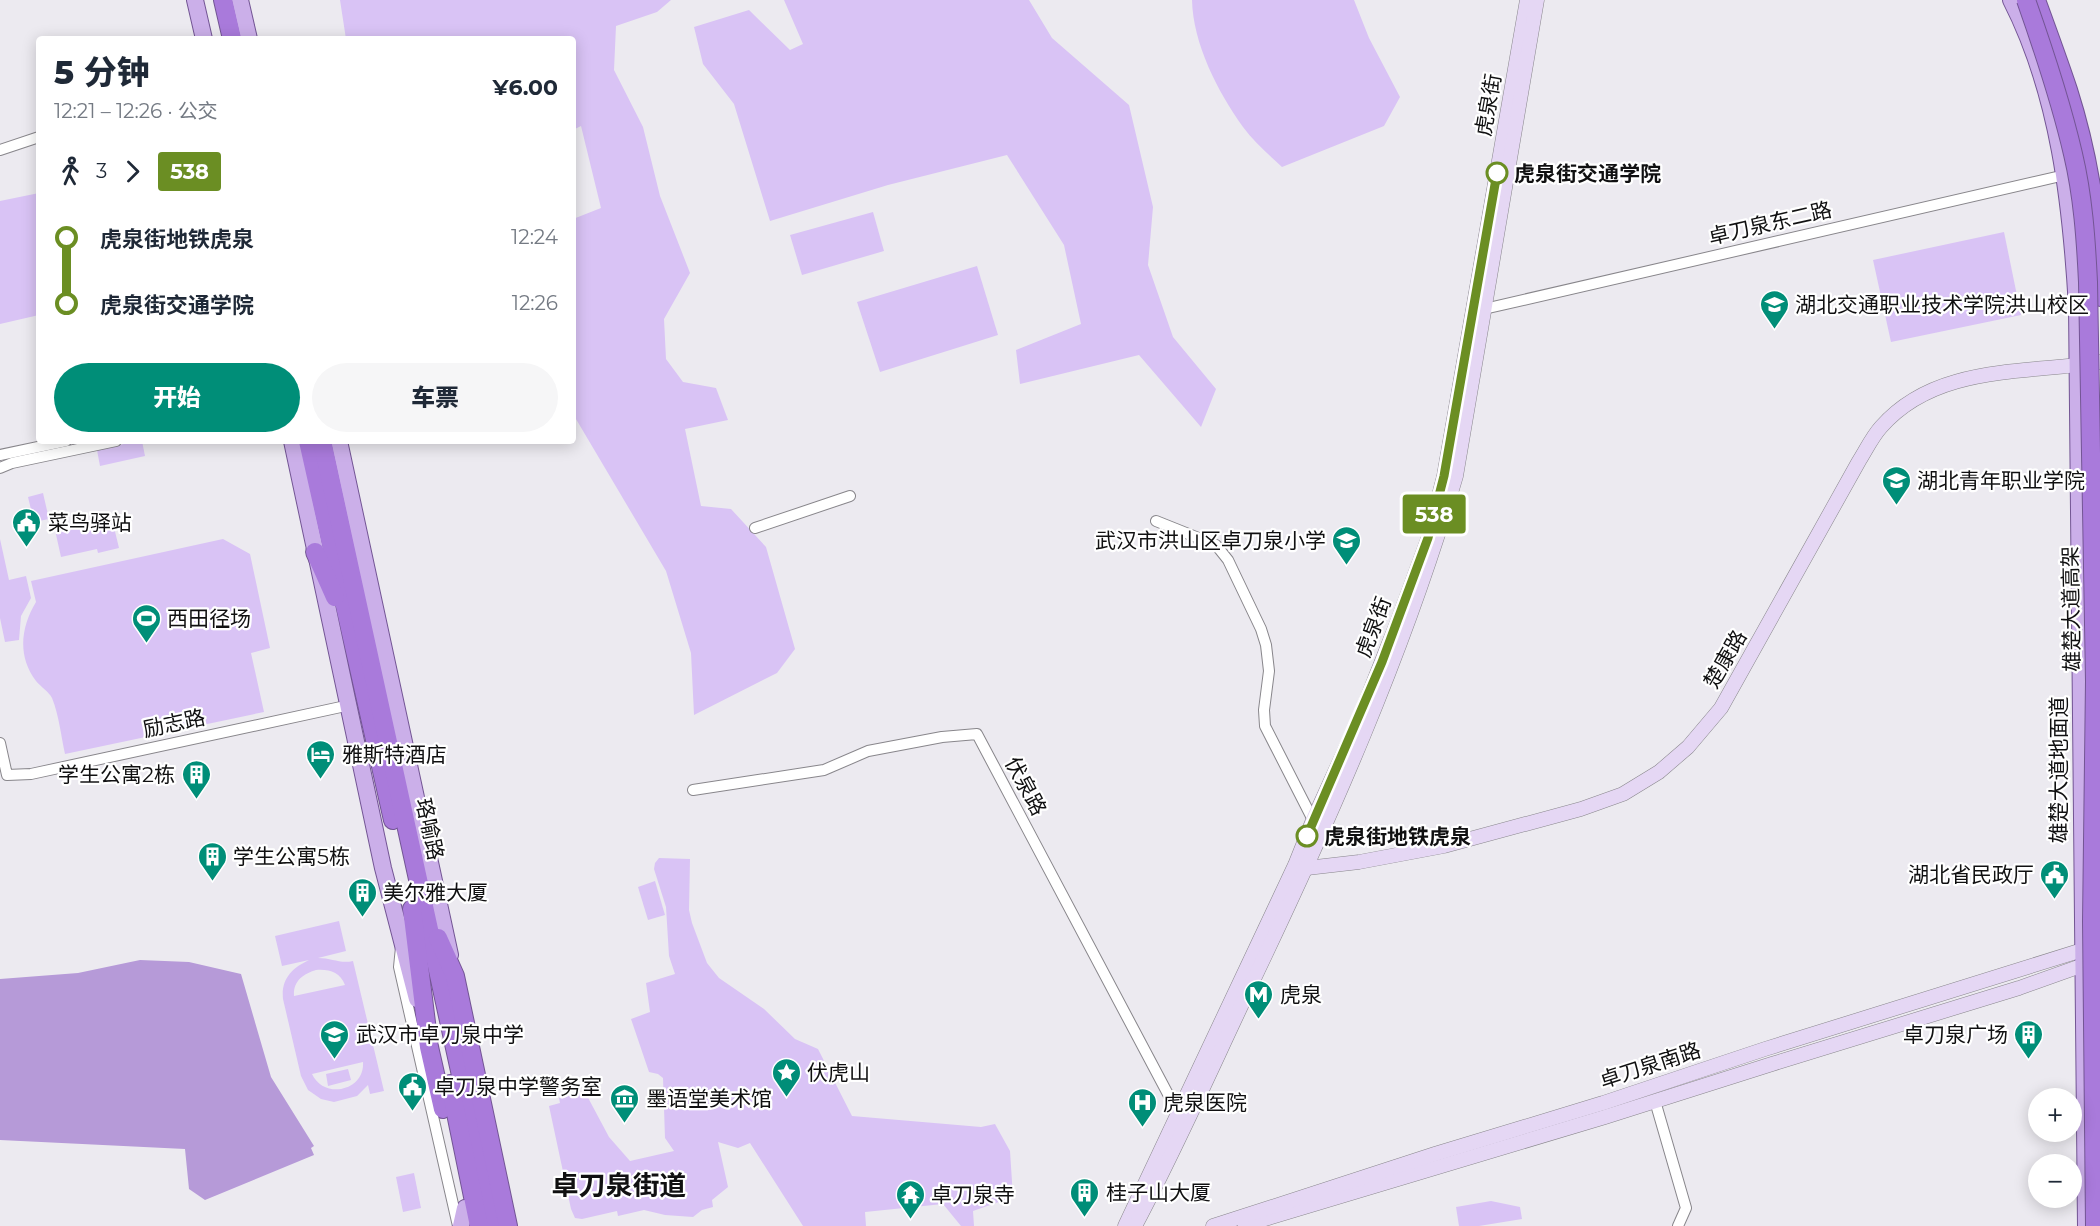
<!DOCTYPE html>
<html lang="zh">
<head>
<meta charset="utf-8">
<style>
	body { margin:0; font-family:Montserrat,"Noto Sans SC",sans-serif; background:#f6f6f7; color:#1f2937; height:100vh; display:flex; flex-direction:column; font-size:22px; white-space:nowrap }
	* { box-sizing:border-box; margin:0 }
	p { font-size:20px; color:#747a83 }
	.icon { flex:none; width:33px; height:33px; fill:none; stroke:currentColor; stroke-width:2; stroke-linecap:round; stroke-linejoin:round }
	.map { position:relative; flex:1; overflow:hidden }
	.panel { position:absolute; left:36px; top:36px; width:540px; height:408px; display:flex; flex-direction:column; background:#fff; border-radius:6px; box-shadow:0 3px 15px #0003 }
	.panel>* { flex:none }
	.badge { padding:0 12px; border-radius:4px; font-size:21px; line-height:39px }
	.controls { position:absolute; left:2028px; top:1088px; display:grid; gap:12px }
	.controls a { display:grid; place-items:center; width:54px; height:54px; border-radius:50%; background:#fff; box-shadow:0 3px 15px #0003; font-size:30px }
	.map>.badge { position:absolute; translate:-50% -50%; box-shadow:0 0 0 3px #fff }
	.legs { display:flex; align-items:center; gap:9px; height:66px; padding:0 18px; font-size:20px }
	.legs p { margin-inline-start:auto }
	.overview { display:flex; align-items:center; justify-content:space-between; height:102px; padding:0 18px }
	h1 { font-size:33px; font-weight:800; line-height:45px }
	.button { display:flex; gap:12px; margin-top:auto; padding:12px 18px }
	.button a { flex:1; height:69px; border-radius:36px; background:#008e78; color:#fff; font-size:24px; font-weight:800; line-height:69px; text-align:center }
	.button a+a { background:#f6f6f7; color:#1f2937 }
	ul { padding:0 18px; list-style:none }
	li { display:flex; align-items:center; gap:21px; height:66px; font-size:22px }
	li i { display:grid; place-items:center; width:9px; height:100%; margin:0 8px; background:currentColor }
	li i::after { content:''; width:15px; height:15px; margin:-8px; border:4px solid; border-radius:50%; background:#fff }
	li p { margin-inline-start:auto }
	li:first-child i { background:linear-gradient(#0000 50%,currentColor 0) }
	li:last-child i { background:linear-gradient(currentColor 50%,#0000 0) }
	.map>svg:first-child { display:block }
	.green { fill:#d9c3f5; fill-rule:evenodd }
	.water { fill:#b69ad8 }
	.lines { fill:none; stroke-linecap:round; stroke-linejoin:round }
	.street-casing { stroke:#88868b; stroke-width:12 }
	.secondary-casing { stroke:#88868b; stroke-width:15 }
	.primary-casing { stroke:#735594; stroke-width:18 }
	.highway-casing { stroke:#735594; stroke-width:20 }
	.street { stroke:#fff; stroke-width:10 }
	.secondary { stroke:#e5d7f4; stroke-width:14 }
	.primary { stroke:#cbafe9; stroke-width:16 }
	.highway { stroke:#a97adb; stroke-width:18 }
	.highway-bridge-casing { stroke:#735594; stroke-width:20; stroke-linecap:butt }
	.highway-bridge { stroke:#a97adb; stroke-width:18 }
	.line-1-casing { stroke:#fff; stroke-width:14 }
	.line-1 { stroke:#6b8e23; stroke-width:9 }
	.stop-1-dot { fill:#fff; stroke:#6b8e23; stroke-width:3 }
	.labels { text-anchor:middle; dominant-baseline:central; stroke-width:4.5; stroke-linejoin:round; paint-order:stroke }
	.street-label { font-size:21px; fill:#101011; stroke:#fff }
	.stop-label { font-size:21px; font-weight:bold; fill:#101011; stroke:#fff; text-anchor:start }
	.poi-label { font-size:21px; fill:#101011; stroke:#fff; text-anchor:start }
	.district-label { font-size:27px; font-weight:bold; fill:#101011; stroke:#fff }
</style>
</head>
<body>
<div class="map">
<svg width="2100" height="1226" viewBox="0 0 2100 1226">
	<rect width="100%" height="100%" fill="#eceaf0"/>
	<g class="green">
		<path d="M340,0H671L657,12L616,26L614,70L643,127L660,196L690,273L664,319L666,359L683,382L716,388L728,420L685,429L701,506L731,509L766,547L795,649L777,673L694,715L691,653L666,571L573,414V219L601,208L581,126L573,130V39H346Z"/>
		<path d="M784,0H1029L1052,38L1129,105L1153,207L1148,265L1173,337L1216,389L1201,427L1139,355L1020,384L1016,350L1081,324L1064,245L1007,155L888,185L770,221L734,104L703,64L694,27L749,10L790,50L803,44Z"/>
		<path d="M1192,0H1354L1369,38L1400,97L1384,126L1282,167C1269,155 1254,142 1243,127C1218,92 1193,44 1192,0Z"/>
		<path d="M39,193V315L0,324V201Z"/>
		<path d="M873,212L884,251L802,275L790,235Z"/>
		<path d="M2004,232L2021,315L1891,342L1873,260Z"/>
		<path d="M977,266L998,335L880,372L857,302Z"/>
		<path d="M137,441H142L145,456L100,466L97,450Z"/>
		<path d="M43,493L49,519L34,522L28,497Z"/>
		<path d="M111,515L119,548L98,553L97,549L61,557L55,530L52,531L51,528Z"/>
		<path d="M0,539L9,580L26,576L31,598L21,616L19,640L5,642L0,618Z"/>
		<path d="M223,539L250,554L270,648L251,653L264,712L65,754C61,736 59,715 52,698C49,692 41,687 36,681C17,656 21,627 36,602L31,581Z"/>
		<path d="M659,858L690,859L689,910L692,923L707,963L719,978L764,1009L795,1039L818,1049L852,1116L981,1127L995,1124L1010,1151L1013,1197L973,1211L974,1226H961L943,1204L865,1212L866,1226H803L750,1143L738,1148L718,1142L728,1187L712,1200L713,1207L702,1210L693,1217L665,1215L644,1210L618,1216L617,1211L582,1219L575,1218L571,1209L549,1106L560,1103L559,1098L585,1092L609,1137L630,1161L674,1151L665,1138L663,1078L658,1074L649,1072L631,1019L650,1012L646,983L675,974L669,956L666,907L654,869L655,863Z"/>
		<path d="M655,881L665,915L648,920L638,887Z"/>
		<path d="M339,921L346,951L318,958C332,958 340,964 353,961L384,1091L370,1094L368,1085L357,1096L334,1102L321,1099L308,1090L301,1076L283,999C281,979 292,968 309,960L282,966L275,936ZM316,970C329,969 340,972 345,985L294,996C293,981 303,974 316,970ZM363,1062C365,1091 324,1100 312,1074Z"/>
		<path d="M348,1069L351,1080L328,1086L326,1074Z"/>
		<path d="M414,1173L421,1208L403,1212L396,1177Z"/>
		<path d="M1491,1201L1520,1207L1522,1219L1479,1226H1459L1456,1207Z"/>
	</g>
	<path class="water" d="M140,960L189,962L241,974L271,1077L314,1146L311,1148L314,1155L205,1200L189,1189L185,1149L0,1140V979L78,973Z"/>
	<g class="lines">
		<defs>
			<g id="street">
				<path d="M0,150L39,137"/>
				<path d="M1484,309L2065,175"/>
				<path d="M0,455L66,441"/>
				<path d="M0,468L12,463L116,441"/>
				<path d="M1156,521L1216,545L1228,560L1261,629L1266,645L1269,671L1264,710L1265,726L1313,820"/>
				<path d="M755,528L850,496"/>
				<path d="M0,743L7,775L31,774L350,705"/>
				<path d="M693,790L824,770L868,751L942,737L977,734L1178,1113"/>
				<path d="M401,947L399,967L458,1226"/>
				<path d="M1655,1101L1686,1208L1678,1226"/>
			</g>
			<g id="secondary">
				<path d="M1300,866L1307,868L1359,862L1444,846L1581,809L1623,794L1659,772L1688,747L1721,708L1859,461C1866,450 1872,437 1881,427C1936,364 2026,374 2100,362"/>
				<path d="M1245,1225L1605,1117L1772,1064L2019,988L2092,962"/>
				<path d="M1125,1226L1295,865L1313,820L1359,719L1397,623L1428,539L1444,476L1527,0"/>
				<path d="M1135,1226C1177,1147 1213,1065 1251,985C1330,820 1405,651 1456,476L1537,0"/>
				<path d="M1213,1226L1435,1154L1603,1103L1765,1049L2092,947"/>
			</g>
			<g id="primary">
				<path d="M195,0L204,39"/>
				<path d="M240,0L249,39"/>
				<path d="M2011,0C2059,94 2071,203 2077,307L2086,1226"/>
				<path d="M292,441L383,868L417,999"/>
				<path d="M339,441L450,955"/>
				<path d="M461,1226L465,1208"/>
			</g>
			<g id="highway">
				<path d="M223,0L232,39"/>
				<path d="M2036,0C2047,30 2058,60 2068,90C2089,156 2100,229 2100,297"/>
				<path d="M308,441L393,820"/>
				<path d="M322,441C381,702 436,964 494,1226"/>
				<path d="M315,552L335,597"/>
				<path d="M412,909L429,1047L443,1109"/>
				<path d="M438,938L455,976L508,1226"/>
				<path d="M450,1084L479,1226"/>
			</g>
		</defs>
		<use href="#street" class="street-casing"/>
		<use href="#secondary" class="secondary-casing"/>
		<use href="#primary" class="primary-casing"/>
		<use href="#highway" class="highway-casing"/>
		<use href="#street" class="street"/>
		<use href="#secondary" class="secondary"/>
		<use href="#primary" class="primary"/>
		<use href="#highway" class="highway"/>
		<defs>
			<path id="highway-bridge" d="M2026,0C2044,51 2061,102 2073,154C2083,196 2086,240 2088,282L2095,681L2092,921L2095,1226"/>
		</defs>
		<use href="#highway-bridge" class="highway-bridge-casing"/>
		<use href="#highway-bridge" class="highway-bridge"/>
	</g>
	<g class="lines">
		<defs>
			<path id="line-1" d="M1307,836L1382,662L1428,538L1444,476L1497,173"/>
		</defs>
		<use href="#line-1" class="line-1-casing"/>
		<use href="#line-1" class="line-1"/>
	</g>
	<defs>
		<symbol id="university-pin" viewBox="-11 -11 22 30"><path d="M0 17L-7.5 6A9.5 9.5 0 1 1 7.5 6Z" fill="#008e78" stroke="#fff"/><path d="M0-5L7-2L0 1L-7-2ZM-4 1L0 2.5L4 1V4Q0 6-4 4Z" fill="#fff"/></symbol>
		<symbol id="civic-pin" viewBox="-11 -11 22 30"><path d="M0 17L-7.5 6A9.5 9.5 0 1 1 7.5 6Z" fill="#008e78" stroke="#fff"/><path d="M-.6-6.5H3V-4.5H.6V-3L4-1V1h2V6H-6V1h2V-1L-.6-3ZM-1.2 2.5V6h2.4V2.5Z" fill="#fff"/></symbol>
		<symbol id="school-pin" viewBox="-11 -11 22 30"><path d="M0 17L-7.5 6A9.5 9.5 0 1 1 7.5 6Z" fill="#008e78" stroke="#fff"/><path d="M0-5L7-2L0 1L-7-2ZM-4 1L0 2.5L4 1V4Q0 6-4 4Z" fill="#fff"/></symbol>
		<symbol id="stadium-pin" viewBox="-11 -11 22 30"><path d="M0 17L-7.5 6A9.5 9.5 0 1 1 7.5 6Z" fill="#008e78" stroke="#fff"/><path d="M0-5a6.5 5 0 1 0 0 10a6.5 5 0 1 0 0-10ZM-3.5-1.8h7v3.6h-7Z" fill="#fff"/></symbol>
		<symbol id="hotel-pin" viewBox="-11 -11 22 30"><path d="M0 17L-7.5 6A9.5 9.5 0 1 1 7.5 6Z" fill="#008e78" stroke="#fff"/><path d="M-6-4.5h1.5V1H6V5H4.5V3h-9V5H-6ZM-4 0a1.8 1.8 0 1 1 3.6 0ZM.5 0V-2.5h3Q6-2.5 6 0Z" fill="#fff"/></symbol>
		<symbol id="building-pin" viewBox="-11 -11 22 30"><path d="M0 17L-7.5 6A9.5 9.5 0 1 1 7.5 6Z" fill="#008e78" stroke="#fff"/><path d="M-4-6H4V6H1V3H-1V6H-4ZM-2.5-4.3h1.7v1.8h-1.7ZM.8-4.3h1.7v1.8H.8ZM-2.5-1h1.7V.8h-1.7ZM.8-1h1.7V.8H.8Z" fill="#fff"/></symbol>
		<symbol id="metro-pin" viewBox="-11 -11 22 30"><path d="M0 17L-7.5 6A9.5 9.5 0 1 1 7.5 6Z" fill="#008e78" stroke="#fff"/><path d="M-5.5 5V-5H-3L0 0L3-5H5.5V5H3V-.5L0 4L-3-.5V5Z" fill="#fff"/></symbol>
		<symbol id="sight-pin" viewBox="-11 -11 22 30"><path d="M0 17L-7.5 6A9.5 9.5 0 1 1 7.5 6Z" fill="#008e78" stroke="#fff"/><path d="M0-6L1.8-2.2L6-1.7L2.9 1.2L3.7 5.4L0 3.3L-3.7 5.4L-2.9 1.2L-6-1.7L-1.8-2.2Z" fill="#fff"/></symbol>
		<symbol id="museum-pin" viewBox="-11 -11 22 30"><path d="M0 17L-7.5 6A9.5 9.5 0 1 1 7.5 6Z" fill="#008e78" stroke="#fff"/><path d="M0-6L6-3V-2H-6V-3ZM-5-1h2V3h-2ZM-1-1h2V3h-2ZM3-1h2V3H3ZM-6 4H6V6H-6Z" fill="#fff"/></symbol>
		<symbol id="hospital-pin" viewBox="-11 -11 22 30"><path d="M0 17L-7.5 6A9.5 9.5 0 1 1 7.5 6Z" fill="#008e78" stroke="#fff"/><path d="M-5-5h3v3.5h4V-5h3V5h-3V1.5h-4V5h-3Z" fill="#fff"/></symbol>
		<symbol id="temple-pin" viewBox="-11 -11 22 30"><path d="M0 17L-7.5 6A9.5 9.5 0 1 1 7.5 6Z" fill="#008e78" stroke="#fff"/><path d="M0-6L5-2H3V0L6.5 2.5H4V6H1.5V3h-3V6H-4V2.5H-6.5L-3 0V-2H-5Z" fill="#fff"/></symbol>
	</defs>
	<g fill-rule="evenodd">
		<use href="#university-pin" x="1758" y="288" width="33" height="45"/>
		<use href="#university-pin" x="1880" y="464" width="33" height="45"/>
		<use href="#civic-pin" x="10" y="506" width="33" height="45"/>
		<use href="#school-pin" x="1330" y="524" width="33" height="45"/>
		<use href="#stadium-pin" x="130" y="602" width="33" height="45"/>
		<use href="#hotel-pin" x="304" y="738" width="33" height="45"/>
		<use href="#building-pin" x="180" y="758" width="33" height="45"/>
		<use href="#building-pin" x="196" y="840" width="33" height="45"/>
		<use href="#civic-pin" x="2038" y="858" width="33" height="45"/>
		<use href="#building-pin" x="346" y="876" width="33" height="45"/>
		<use href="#metro-pin" x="1242" y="978" width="33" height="45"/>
		<use href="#school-pin" x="318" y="1018" width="33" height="45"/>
		<use href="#building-pin" x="2012" y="1018" width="33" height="45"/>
		<use href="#sight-pin" x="770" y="1056" width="33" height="45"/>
		<use href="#civic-pin" x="396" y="1070" width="33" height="45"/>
		<use href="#museum-pin" x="608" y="1082" width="33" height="45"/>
		<use href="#hospital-pin" x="1126" y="1086" width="33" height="45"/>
		<use href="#building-pin" x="1068" y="1176" width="33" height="45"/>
		<use href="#temple-pin" x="894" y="1178" width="33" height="45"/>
	</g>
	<g class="stop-1-dot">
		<circle cx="1497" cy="173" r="10"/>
		<circle cx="1307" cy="836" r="10"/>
	</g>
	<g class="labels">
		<g class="street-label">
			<text transform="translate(1488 105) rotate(-80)">虎泉街</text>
			<text transform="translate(1770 223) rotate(-13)">卓刀泉东二路</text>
			<text transform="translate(2071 609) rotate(-91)">雄楚大道高架</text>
			<text transform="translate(1373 627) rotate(-69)">虎泉街</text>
			<text transform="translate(1725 659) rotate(-60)">楚康路</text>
			<text transform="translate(174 723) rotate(-12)">励志路</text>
			<text transform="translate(2058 770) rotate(-90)">雄楚大道地面道</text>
			<text transform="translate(1026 786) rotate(62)">伏泉路</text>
			<text transform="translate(430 829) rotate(78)">珞喻路</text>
			<text transform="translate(1650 1065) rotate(-18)">卓刀泉南路</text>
		</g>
		<g class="stop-label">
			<text x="1514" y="173">虎泉街交通学院</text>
			<text x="1324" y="836">虎泉街地铁虎泉</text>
		</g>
		<g class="poi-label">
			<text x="1795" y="304">湖北交通职业技术学院洪山校区</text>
			<text x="1917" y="480">湖北青年职业学院</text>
			<text x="48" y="522">菜鸟驿站</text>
			<text x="1326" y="540" text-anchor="end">武汉市洪山区卓刀泉小学</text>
			<text x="167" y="618">西田径场</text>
			<text x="342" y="754">雅斯特酒店</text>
			<text x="175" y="774" text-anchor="end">学生公寓2栋</text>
			<text x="233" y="856">学生公寓5栋</text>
			<text x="2034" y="874" text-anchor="end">湖北省民政厅</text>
			<text x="383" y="892">美尔雅大厦</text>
			<text x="1280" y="994">虎泉</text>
			<text x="356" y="1034">武汉市卓刀泉中学</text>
			<text x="2008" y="1034" text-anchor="end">卓刀泉广场</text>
			<text x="807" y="1072">伏虎山</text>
			<text x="434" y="1086">卓刀泉中学警务室</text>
			<text x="646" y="1098">墨语堂美术馆</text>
			<text x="1163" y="1102">虎泉医院</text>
			<text x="1106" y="1192">桂子山大厦</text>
			<text x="931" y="1194">卓刀泉寺</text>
		</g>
		<g class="district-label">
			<text x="619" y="1185">卓刀泉街道</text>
		</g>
	</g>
</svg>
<div class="controls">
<a>+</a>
<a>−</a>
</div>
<b class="badge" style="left:1434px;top:514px;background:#6b8e23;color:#fff">538</b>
<section class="panel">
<div class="overview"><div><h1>5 分钟</h1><p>12:21 – 12:26 · 公交</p></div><b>¥6.00</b></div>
<div class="legs"><svg class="icon" aria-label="walk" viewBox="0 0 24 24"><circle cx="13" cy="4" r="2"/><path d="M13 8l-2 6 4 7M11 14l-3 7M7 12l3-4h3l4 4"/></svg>3<svg class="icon" aria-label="forward" viewBox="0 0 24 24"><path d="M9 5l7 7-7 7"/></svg><b class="badge" style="background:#6b8e23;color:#fff">538</b></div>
<ul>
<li><i style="color:#6b8e23"></i><b>虎泉街地铁虎泉</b><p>12:24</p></li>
<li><i style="color:#6b8e23"></i><b>虎泉街交通学院</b><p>12:26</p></li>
</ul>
<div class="button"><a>开始</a><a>车票</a></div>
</section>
</div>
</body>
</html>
